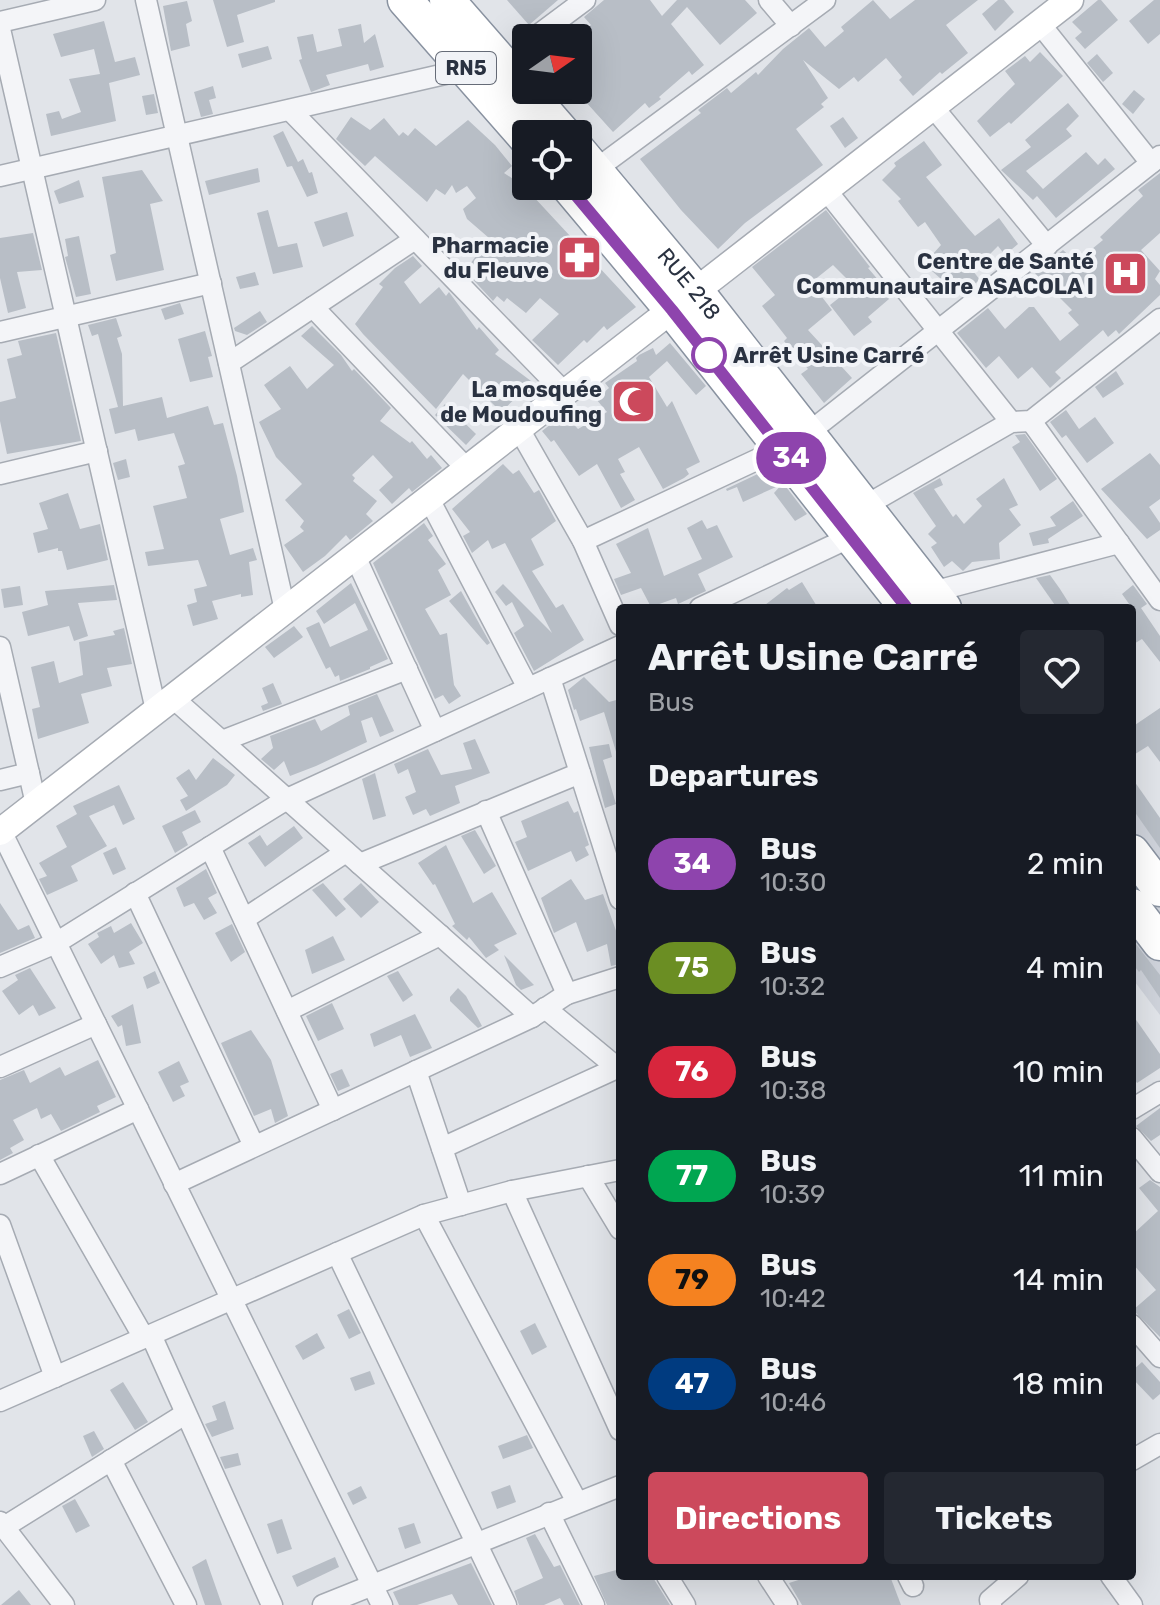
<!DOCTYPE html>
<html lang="en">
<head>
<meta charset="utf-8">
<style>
	body { margin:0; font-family:Rubik,sans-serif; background:#242831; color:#f1f3f6; height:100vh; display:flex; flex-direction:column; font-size:30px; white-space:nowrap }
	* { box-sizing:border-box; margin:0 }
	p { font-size:26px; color:#9ea1a6 }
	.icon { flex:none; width:44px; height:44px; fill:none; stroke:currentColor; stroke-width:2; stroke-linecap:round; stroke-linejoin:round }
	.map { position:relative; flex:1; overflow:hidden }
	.sheet { position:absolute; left:616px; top:604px; width:520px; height:976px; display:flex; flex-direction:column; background:#171b24; border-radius:8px; box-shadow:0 8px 32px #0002 }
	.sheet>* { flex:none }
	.badge { padding:0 16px; border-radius:26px; font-size:28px; line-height:52px }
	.needle { width:52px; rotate:76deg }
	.buttons { position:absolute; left:512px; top:24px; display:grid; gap:16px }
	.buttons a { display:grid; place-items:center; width:80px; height:80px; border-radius:8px; background:#171b24; box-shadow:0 8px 32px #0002; font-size:40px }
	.map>.badge { position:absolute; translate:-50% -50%; box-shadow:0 0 0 4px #fff }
	h2 { padding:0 32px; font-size:30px; line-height:72px }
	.round { display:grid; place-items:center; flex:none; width:84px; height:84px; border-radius:8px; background:#242831 }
	.head { display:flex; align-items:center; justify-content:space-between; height:136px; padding:0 32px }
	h1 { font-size:38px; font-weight:700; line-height:60px }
	.action { display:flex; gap:16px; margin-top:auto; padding:16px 32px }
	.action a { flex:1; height:92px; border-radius:8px; background:#cc495c; color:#fff; font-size:32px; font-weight:700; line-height:92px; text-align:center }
	.action a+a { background:#242831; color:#f1f3f6 }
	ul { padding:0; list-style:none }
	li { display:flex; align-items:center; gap:24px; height:104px; padding:0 32px }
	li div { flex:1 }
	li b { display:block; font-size:30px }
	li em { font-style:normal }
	li .badge { min-width:88px; font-weight:700; text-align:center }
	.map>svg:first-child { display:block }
	.built { fill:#cfd3db }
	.building { fill:#b8bec6 }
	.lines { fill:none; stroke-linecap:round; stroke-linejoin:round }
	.street-casing { stroke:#a6abb3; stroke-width:23 }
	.secondary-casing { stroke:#a6abb3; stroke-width:29 }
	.highway-casing { stroke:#8992a0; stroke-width:37 }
	.street { stroke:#f4f5f8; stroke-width:20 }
	.secondary { stroke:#fff; stroke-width:26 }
	.highway { stroke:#fff; stroke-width:34 }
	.line-casing { stroke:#fff; stroke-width:18 }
	.line { stroke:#8e44ad; stroke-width:12 }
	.stop-dot { fill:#fff; stroke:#8e44ad; stroke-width:4 }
	.labels { text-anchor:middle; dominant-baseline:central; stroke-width:8; stroke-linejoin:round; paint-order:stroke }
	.shield { fill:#f1f3f7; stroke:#666c78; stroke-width:2 }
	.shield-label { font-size:20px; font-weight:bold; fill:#2a3241 }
	.poi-label { font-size:22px; font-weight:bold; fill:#2a3241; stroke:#f1f3f7; text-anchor:end }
	.street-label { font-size:22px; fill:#2a3241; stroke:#f1f3f7 }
	.stop-label { font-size:22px; font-weight:bold; fill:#2a3241; stroke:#f1f3f7; text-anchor:start }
</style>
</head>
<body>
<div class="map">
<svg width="1160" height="1605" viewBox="0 0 1160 1605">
	<rect width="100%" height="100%" fill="#e1e4e9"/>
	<path class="built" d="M1132,798L1160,837V1015L1132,978Z"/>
	<g class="building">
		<path d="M213,0H275V2L237,15L244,42L227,47Z"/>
		<path d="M507,0H558L529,25Z"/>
		<path d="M604,0H650L662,16L677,0H745L757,13L720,45L687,7L671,24L704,65L692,75L689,71L659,97L661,99L649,108L645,103L613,132L585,101L587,98L578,86L581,34L591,25L584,17Z"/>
		<path d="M873,0L890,19L915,0H978L946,25L968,53L942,74L940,72L913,96L899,80L902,77L886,58L858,82L854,77L839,89L803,60L828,98L821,104L824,107L796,129L823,165L745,223L718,249L681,210L640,159L701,113L698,110L727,88L731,93L756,72L758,75L783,49L809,28L825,47L844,31L841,27Z"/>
		<path d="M998,0H1004L1014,12L995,31L982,14Z"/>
		<path d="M1098,0H1101L1118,20L1085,49L1075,38L1082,32L1072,22Z"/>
		<path d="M1154,0H1160V34L1148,44L1129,21Z"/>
		<path d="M187,1L192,21L186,24L190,46L171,51L163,6Z"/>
		<path d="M104,21L115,62L135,57L140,75L109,83L116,121L51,136L46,114L59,111L62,119L81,112L69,79L100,74L94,49L61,57L53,34Z"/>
		<path d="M361,24L364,43L375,34L384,67L370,71L368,64L326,75L330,85L311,92L299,60L302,59L297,37L313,34L317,52L342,46L338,29Z"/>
		<path d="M268,46L272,59L242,68L238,54Z"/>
		<path d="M1040,52L1063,76L1011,124L1009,122L990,137L977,121L1015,84L1005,71L1025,56L1030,62Z"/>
		<path d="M1097,54L1113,73L1103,82L1087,63Z"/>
		<path d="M213,86L216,98L209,100L213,114L201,117L194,92Z"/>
		<path d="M1134,90L1145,99L1133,114L1122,104Z"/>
		<path d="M154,94L158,113L146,115L142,96Z"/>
		<path d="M1068,103L1079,116L1066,129L1072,136L1026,171L1043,189L1086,152L1098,165L1105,158L1115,169L1056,218L1037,196L1033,200L1001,170L1031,147L1025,140Z"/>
		<path d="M351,117L370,130L384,118L399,136L403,132L408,136L415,128L436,146L468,120L495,145L512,166L504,173L533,192L532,195L636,307L607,330L604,326L587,343L584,340L558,365L532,340L559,314L540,298L526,313L507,298L504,302L497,296L493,301L465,271L489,238L467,219L463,209L476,198L467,186L456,193L452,185L445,195L436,189L427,202L375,156L365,166L336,139Z"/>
		<path d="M843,117L858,138L845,148L830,126Z"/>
		<path d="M283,131L298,162L303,159L309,173L312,172L318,193L307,197L292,166L287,167L273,136Z"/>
		<path d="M924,141L942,165L926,177L967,227L975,236L999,218L1018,244L1005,255L998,246L973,271L980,280L963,292L954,281L949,286L924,264L941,245L925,222L918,227L898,201L901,199L882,180L896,166L894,163Z"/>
		<path d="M258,168L260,182L209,195L205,181Z"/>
		<path d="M142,170L163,201L150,204L164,270L116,281L110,255L116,253L102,177Z"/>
		<path d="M1160,173V233L1141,250L1160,271L1155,279L1160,285V295L1119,334L1116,330L1108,337L1103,330L1055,372L1061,378L1050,388L1032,367L1018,379L999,356L986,368L957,333L988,308L1005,329L1029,307H1034L1060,341L1079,325L1068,313L1072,310L1055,293L1053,294L1035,273L1063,250L1076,262L1103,240L1100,237L1143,196L1138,190Z"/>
		<path d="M79,180L84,197L59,204L54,191Z"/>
		<path d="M268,210L278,247L297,243L303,267L273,274L257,213Z"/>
		<path d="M826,210L870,267L868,268L880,282L877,285L889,299L868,317L872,322L854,336L830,305L854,286L833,265L813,281L812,284L832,310L808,330L852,378L824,403L801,374L808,369L784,341L787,338L762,306L775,295L752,267Z"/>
		<path d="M347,212L354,236L323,247L314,222Z"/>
		<path d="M33,233L42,270L17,272L26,308L8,313L0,278V238Z"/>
		<path d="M79,236L91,294L76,297L65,257L68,256L65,239Z"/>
		<path d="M413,256L422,266L404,282L420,304L439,287L446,296L449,292L477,330L479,327L499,350L495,354L535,384L526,396L521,393L501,412L463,374L436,409L363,334L355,324L383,287L379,284L395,268Z"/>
		<path d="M255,272L259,285L240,289L236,277Z"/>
		<path d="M180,303L184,314L165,320L161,309Z"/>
		<path d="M260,311L267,322L247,335L235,331L234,328Z"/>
		<path d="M116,318L122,336L117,338L122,354L123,406L162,397L167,418L208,406L214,425L223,423L237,476L244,512L220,519L230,555L253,548L257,560L249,562L253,595L241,597V594L212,601L218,619L193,626L187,605L197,602L194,589L207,586L198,560L148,566L145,552L164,549L153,506L187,498L178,466L185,464L174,433L138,441L135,429L115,434L109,409L118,407L98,334L92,336L88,325Z"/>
		<path d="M312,326L341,355L352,371L354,369L391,408L380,421L410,443L412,441L427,459L431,455L442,468L412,492L409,488L392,504L379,490L393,477L373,455L352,475L355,478L353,481L377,501L366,514L373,521L350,540L346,535L325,556L303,572L284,545L304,531L300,527L304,521L285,500L302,484L276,457L259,422L281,409L264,385L290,366L307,389L334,365L301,336Z"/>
		<path d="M205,331L212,356L208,357L213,377L190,382L178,339Z"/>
		<path d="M56,333L81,441L7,454L0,421V402L16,398L7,359L22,355L18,341Z"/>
		<path d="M670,343L706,386L696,395L667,361L649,377L667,407L672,401L700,462L686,469L689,474L684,478L663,489L639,447L618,459L625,472L620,474L635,500L621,508L597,464L579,476L554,440L551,442L542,431L564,414L578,429L607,412L596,399L609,388L605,383L637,361L636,358L639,355L653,348L656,355Z"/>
		<path d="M1116,371L1124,384L1103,398L1095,387Z"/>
		<path d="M445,404L476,434L466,445L435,415Z"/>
		<path d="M1066,410L1079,429L1095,417L1114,443L1087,463L1066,435L1062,438L1050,422Z"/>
		<path d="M1025,434L1057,479L1040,491L1012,447L1020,442L1015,435Z"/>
		<path d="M1150,453L1160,465V499L1149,507L1160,523V530L1147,539L1101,489Z"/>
		<path d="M126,459L130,477L118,480L113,463Z"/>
		<path d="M503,464L513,474L519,470L534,493L539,490L556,521L531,539L544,565L532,571L556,608L563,604L584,640L534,671L514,633L524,626L512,602L506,606L495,592L503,584L552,633L505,543L492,549L488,540L472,553L463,536L470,532L452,509Z"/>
		<path d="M768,469L776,487L743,502L737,487L727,491L726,489Z"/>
		<path d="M940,478L943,485L934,489L953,517L956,514L964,524L982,506L976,499L1004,478L1018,505L1009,509L1021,525L999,543L1000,559L972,562L963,571L952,561L944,567L931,547L937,543L928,534L936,526L913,493Z"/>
		<path d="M783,483L807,514L795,521L774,493Z"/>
		<path d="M68,493L80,529L100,524L108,560L67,570L62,551H58V548L38,553L33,533L48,529L39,503Z"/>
		<path d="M1073,501L1083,516L1048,539L1049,543L1033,546L1029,533L1056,526L1050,517Z"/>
		<path d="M702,520L707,529L717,525L733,557L698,574L706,591L678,604L676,598L651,607L641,588L621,595L614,579L631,573L616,544L648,528L664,576L702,559L687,528Z"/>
		<path d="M424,523L433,536L428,540L446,564L438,570L451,595L425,609L440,635L447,633L454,685L461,696L449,704L443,695L435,699L373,563Z"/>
		<path d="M1050,575L1060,589L1072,608H1057L1036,578Z"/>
		<path d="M802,582L818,608H761L787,588L789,590Z"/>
		<path d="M351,583L388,659L370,667V669L340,681L339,675L335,677L330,667L326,669L306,628L319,622L330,647L368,630L355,603L324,624L316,611Z"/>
		<path d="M114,585L117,600L78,603L88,636L74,641L69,626L28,636L22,612L48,605L45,591Z"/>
		<path d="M1133,585L1147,604L1141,608L1160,636V662L1142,639L1132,645V608L1122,594Z"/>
		<path d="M20,586L23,605L4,608L1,589Z"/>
		<path d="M461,591L490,643L487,645L449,601Z"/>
		<path d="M294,626L303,637L274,658L265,647Z"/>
		<path d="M124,628L132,664L107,668L112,686L81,694L89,723L38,739L32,709L40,707L31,667L54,661L59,683L83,675L79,642L115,635L113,631Z"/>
		<path d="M584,677L609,702L620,699V755H617L604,712L580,721L576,709L574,710L568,690Z"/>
		<path d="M273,683L282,704L263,711L261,706L268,703L262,688Z"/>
		<path d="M377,694L394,731L380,737L372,717L361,721L367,742L316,766L290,776L284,761L274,770L261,759L273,748L270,736L315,719L321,731L350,715L348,706Z"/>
		<path d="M1160,708V762L1148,746L1132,756V727Z"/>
		<path d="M475,739L490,773L455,786L460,803L430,816L426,809L413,815L405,797L416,792L408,769L398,774L394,764L428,749L441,775L472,769L463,743Z"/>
		<path d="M609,744L612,757L603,760L616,804L605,808L589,747Z"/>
		<path d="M213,758L235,775L227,785L186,811L180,800L188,796L176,778L189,769L196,780Z"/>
		<path d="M375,773L386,816L373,820L362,779Z"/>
		<path d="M1132,778L1160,818V848L1132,808Z"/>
		<path d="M119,785L135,819L123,825L114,805L89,816L107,846L71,866L78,881L47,895L39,879L47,876L39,863L67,847L56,826L77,814L73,806Z"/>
		<path d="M568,801L574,813L578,811L589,845L585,847L589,855L576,862L571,851L528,871L515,842L527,837L521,821Z"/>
		<path d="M195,810L201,822L182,832L188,845L175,853L162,826Z"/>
		<path d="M294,826L303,838L265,867L248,843L260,835L267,846Z"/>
		<path d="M475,830L496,866L484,874L461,836Z"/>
		<path d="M446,845L473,903L492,892L517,934L494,945L499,950L486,958L469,937L467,940L452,926L455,924L435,884L433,885L418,863Z"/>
		<path d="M116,847L126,869L113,875L103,853Z"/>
		<path d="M206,869L217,893L208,898L217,913L204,920L194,903L184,907L176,888Z"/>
		<path d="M571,879L585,900L603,894L620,942V964L611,966L607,944L587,952L576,922L554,933L541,898Z"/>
		<path d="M323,883L346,909L336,917L312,890Z"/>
		<path d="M361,883L379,902L361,918L343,899Z"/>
		<path d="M0,903L18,930L29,925L35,938L0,953Z"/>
		<path d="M131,923L143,943L129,952L135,964L119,968L114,955L101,964L88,944L99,937L97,933L111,926L114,933Z"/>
		<path d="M232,924L245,952L231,962L215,933Z"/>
		<path d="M333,936L345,960L312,974L305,950Z"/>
		<path d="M1132,939L1160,975V998L1141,970L1139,972L1132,963Z"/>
		<path d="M504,955L534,985L521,990L516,985Z"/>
		<path d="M30,968L56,1008L39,1016L33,1005L19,1015L2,991L18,980L15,975Z"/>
		<path d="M155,971L160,983L147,989L143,977Z"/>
		<path d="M398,971L413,995L403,1002L387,976Z"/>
		<path d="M458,988L466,996L482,1026L478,1028L450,1001V997Z"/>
		<path d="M332,1003L344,1029L318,1041L306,1016Z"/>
		<path d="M133,1004L141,1043L126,1046L122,1025L118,1027L111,1016Z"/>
		<path d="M415,1014L432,1048L410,1057L401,1035L374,1047L370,1034Z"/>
		<path d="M1132,1014L1160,1054V1068L1137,1083L1132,1076Z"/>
		<path d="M251,1030L271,1060L288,1116L275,1123L271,1109L254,1116L221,1043Z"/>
		<path d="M98,1060L116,1097L97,1106L100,1112L61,1131L51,1114L41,1119L37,1108L13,1120L24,1140L10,1148L13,1153L0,1160V1080L24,1070L30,1083L60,1067L65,1076Z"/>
		<path d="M179,1061L189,1082L180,1086L185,1096L173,1102L158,1072Z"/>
		<path d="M342,1069L350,1086L338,1091L330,1074Z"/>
		<path d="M1160,1108V1135L1151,1141L1136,1126Z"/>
		<path d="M1150,1180L1160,1187V1337L1133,1310L1156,1290L1132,1263V1235L1158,1211L1139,1188Z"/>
		<path d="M349,1309L361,1333L349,1339L337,1315Z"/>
		<path d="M535,1323L547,1347L532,1355L520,1331Z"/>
		<path d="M317,1333L325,1348L303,1360L295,1346Z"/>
		<path d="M1142,1362L1160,1382V1394L1153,1400L1132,1378V1371Z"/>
		<path d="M370,1371L375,1384L355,1391L350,1378Z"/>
		<path d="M123,1382L148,1422L135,1430L110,1390Z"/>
		<path d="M225,1401L234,1429L212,1437L205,1424L217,1420L212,1406Z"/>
		<path d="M94,1431L104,1449L92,1457L83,1436Z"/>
		<path d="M527,1435L533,1448L503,1459L498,1446Z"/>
		<path d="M238,1453L241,1465L225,1469L220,1457Z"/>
		<path d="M510,1485L516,1502L497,1509L491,1492Z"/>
		<path d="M361,1486L367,1498L353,1505L347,1493Z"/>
		<path d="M75,1499L90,1526L76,1533L62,1506Z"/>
		<path d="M282,1519L292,1549L277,1554L267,1524Z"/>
		<path d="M414,1523L421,1543L405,1549L398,1528Z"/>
		<path d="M535,1534L554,1567L560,1565L580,1605H564L560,1598L544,1605H519L514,1591L543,1578L526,1538Z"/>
		<path d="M335,1557L339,1567L297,1587L292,1576Z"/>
		<path d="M206,1559L222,1605H205L192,1567Z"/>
		<path d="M471,1563L492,1605H458L452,1594L417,1605H399L393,1592Z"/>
		<path d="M620,1569V1576H652L670,1605H607L594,1576Z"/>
		<path d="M811,1576H890L901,1605H802L789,1583Z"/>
		<path d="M19,1590L31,1605H1Z"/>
	</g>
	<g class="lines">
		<defs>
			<g id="street">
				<path d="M146,0L285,610"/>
				<path d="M769,0L791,26"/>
				<path d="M0,22L95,0"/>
				<path d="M1040,24L1151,163"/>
				<path d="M0,29L156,710"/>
				<path d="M534,38L585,0"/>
				<path d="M933,107L1047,246"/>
				<path d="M290,110L565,393"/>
				<path d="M595,170L825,0"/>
				<path d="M0,176L467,69"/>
				<path d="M826,190L1011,422"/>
				<path d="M313,307L467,469"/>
				<path d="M0,332L211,283"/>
				<path d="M229,363L415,239"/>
				<path d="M1031,421L1160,600"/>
				<path d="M519,429L583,541L620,625"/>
				<path d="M808,433L1160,156"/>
				<path d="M0,474L97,451"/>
				<path d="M429,499L528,688"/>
				<path d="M865,506L1011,422L1031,421L1160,319"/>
				<path d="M583,541L782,448"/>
				<path d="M355,556L435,731"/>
				<path d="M932,592L1119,543"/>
				<path d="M700,608L853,536"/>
				<path d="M0,647L36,804"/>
				<path d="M550,678L620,899"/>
				<path d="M173,698L532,1017"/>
				<path d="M222,741L407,669"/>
				<path d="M0,780L29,773"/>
				<path d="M486,811L567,994"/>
				<path d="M1,831L382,1605"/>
				<path d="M210,847L333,1110"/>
				<path d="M360,864L580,773"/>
				<path d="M135,893L254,1146"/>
				<path d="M244,919L346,852"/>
				<path d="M0,967L56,943L287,799L620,646"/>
				<path d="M545,1008L620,1070"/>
				<path d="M287,1011L440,935"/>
				<path d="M0,1067L96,1024"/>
				<path d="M416,1071L461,1205"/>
				<path d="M1132,1109L1160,1092"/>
				<path d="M1132,1138L1160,1172"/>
				<path d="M442,1148L617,1068"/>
				<path d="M39,1155L144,1338"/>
				<path d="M0,1174L138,1109"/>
				<path d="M588,1176L620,1229"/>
				<path d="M174,1184L532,1017L567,994L620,977"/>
				<path d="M512,1191L620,1430"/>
				<path d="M424,1215L577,1502"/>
				<path d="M0,1225L55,1377"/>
				<path d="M337,1253L506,1605"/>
				<path d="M1132,1325L1160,1357"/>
				<path d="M151,1335L272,1605"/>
				<path d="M0,1401L424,1215L512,1191L620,1170"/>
				<path d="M111,1460L186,1605"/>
				<path d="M1132,1460L1160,1444"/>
				<path d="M549,1513L594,1605"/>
				<path d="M0,1522L64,1605"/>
				<path d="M4,1527L185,1414"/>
				<path d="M667,1576L685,1605"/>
				<path d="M768,1576L787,1605"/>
				<path d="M908,1576L913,1586"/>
				<path d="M1111,1576L1132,1605"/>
				<path d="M323,1605L620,1486"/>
				<path d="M991,1605L990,1600L1018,1576"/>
			</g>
			<path id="secondary" d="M0,832L1070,0"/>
			<g id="highway">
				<path d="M405,0L526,138"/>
				<path d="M447,0L564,134"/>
				<path id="s1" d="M578,150L696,291L944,608"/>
				<path d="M568,186L672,310L907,608"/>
				<path d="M1132,852L1160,889"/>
				<path d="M1132,906L1160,943"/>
			</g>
		</defs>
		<use href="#street" class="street-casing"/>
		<use href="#secondary" class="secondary-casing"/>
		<use href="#highway" class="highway-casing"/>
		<use href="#street" class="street"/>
		<use href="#secondary" class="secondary"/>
		<use href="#highway" class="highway"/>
	</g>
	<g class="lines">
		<defs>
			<path id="line" d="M568,186L672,310L907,608"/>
		</defs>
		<use href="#line" class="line-casing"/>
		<use href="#line" class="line"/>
	</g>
	<defs>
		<symbol id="pharmacy-square" viewBox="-11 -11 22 22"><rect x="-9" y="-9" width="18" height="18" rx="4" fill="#cc495c" stroke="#f1f3f7"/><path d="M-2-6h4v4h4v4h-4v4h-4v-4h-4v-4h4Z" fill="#fff"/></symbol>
		<symbol id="hospital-square" viewBox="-11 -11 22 22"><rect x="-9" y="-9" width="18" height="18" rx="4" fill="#cc495c" stroke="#f1f3f7"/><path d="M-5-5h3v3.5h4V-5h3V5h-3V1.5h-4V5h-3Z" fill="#fff"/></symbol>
		<symbol id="mosque-square" viewBox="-11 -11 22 22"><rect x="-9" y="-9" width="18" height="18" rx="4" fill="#cc495c" stroke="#f1f3f7"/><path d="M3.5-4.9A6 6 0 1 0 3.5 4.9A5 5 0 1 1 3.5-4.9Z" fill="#fff"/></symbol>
	</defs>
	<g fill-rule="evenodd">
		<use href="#pharmacy-square" x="554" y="232" width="51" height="51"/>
		<use href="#hospital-square" x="1100" y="248" width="51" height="51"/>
		<use href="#mosque-square" x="608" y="376" width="51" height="51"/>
	</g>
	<circle class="stop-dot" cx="709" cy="355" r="16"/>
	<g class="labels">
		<rect class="shield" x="436" y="52" width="60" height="32" rx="6"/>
		<g class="shield-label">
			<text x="466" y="68">RN5</text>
		</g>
		<g class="poi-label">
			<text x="549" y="245">Pharmacie<tspan x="549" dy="25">du Fleuve</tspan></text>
			<text x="1094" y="261">Centre de Santé<tspan x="1094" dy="25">Communautaire ASACOLA I</tspan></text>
			<text x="602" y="389">La mosquée<tspan x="602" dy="25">de Moudoufing</tspan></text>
		</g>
		<g class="street-label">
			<text stroke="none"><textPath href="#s1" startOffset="174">RUE 218</textPath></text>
		</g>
		<g class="stop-label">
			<text x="733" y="355">Arrêt Usine Carré</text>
		</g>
	</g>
</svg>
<div class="buttons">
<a><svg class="needle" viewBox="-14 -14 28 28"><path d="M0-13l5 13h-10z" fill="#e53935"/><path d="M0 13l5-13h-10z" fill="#9ea1a6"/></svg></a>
<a><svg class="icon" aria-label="locate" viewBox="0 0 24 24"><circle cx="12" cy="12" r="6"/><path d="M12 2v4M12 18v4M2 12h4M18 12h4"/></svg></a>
</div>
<b class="badge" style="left:791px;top:458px;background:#8e44ad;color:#fff">34</b>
<section class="sheet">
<div class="head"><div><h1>Arrêt Usine Carré</h1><p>Bus</p></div><a class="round"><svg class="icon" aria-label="heart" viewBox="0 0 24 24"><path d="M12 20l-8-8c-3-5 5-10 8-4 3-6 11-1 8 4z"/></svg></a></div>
<h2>Departures</h2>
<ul>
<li><span class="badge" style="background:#8e44ad;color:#fff">34</span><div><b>Bus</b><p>10:30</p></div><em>2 min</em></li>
<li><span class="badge" style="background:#6b8e23;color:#fff">75</span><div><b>Bus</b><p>10:32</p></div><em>4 min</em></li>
<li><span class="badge" style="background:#d7263d;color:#fff">76</span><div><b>Bus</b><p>10:38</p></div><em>10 min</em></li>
<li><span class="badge" style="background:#00a651;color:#fff">77</span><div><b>Bus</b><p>10:39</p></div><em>11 min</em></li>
<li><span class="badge" style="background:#f58220;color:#111">79</span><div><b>Bus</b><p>10:42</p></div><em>14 min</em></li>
<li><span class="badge" style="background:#003b80;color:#fff">47</span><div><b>Bus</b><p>10:46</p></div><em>18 min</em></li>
</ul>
<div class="action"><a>Directions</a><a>Tickets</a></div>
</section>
</div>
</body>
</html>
